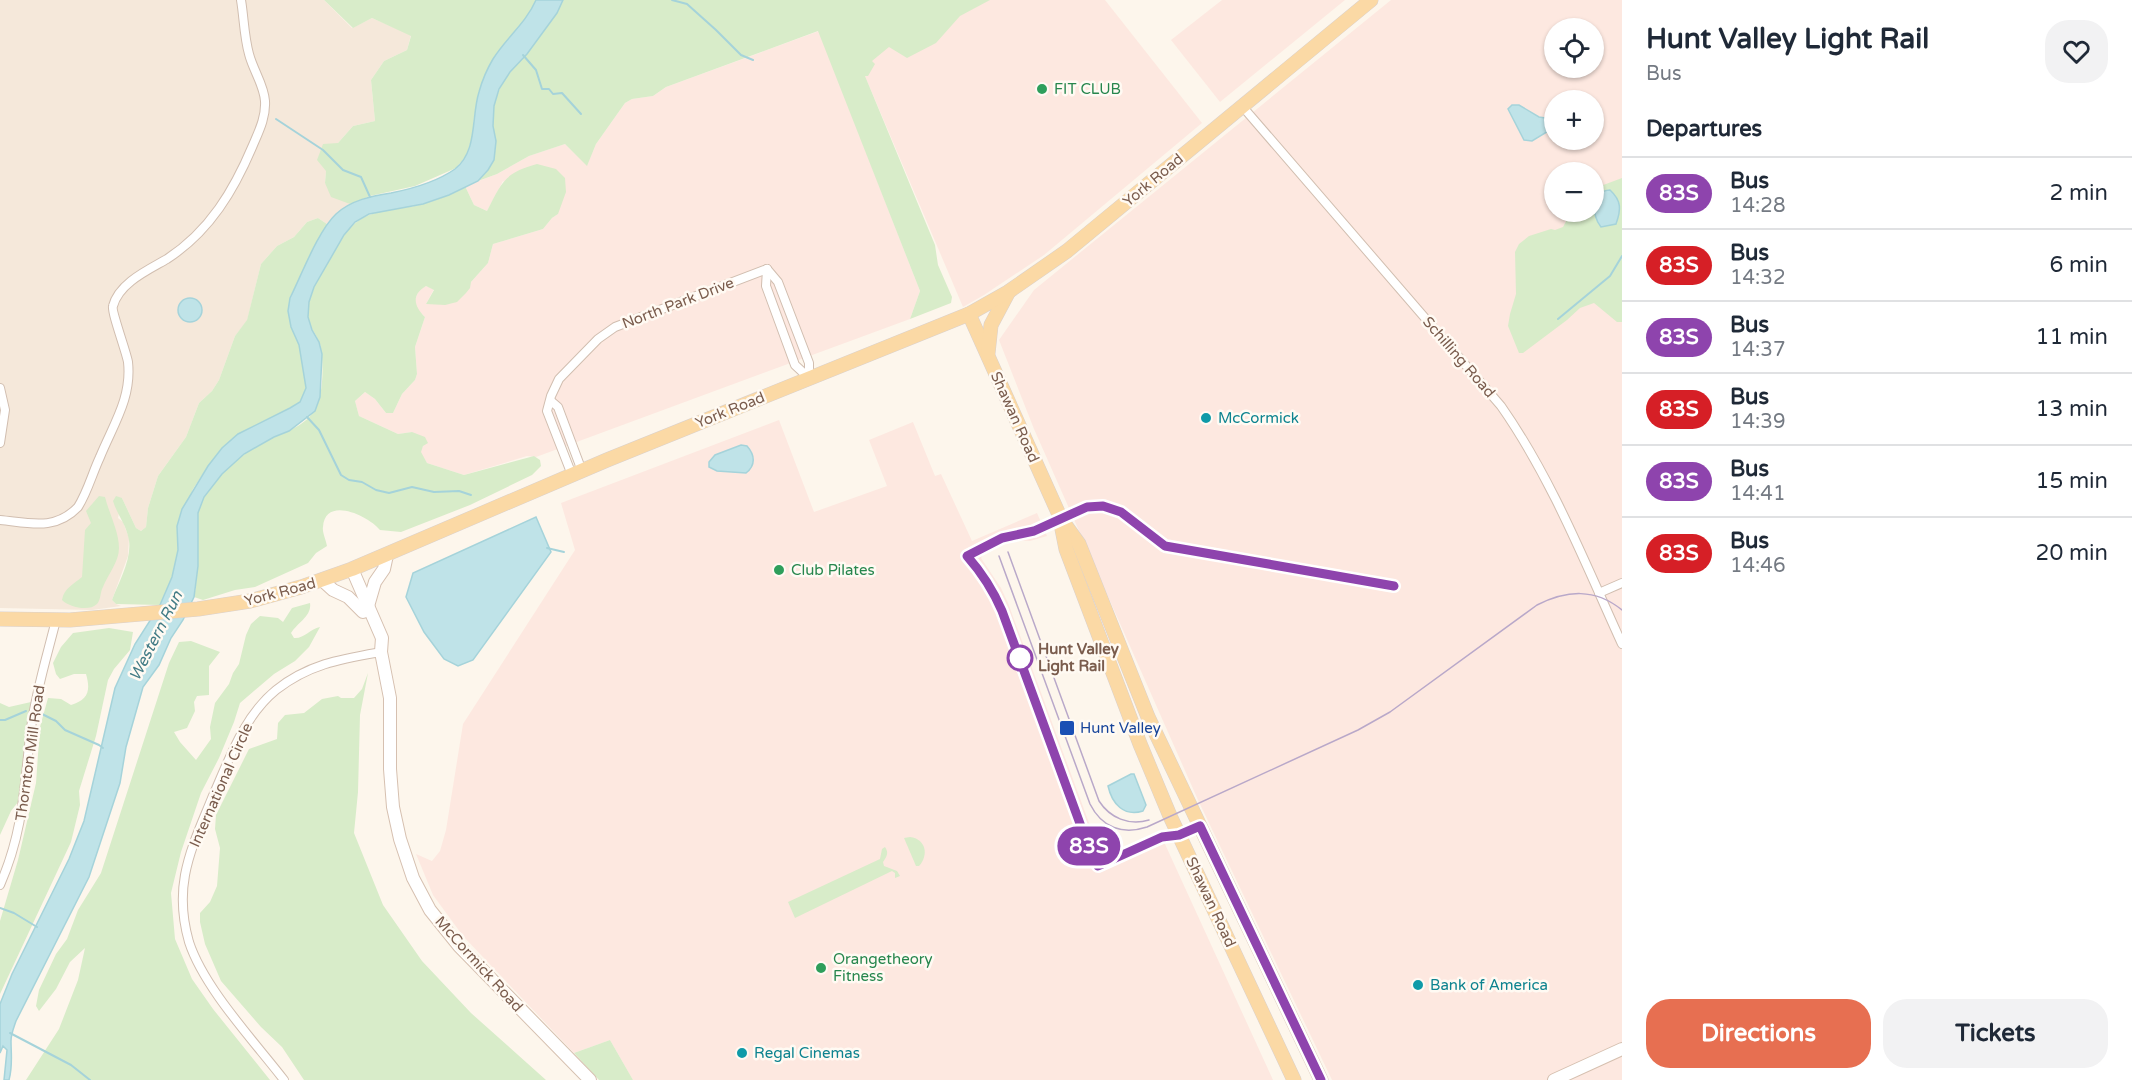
<!DOCTYPE html>
<html lang="en">
<head>
<meta charset="utf-8">
<style>
	body { margin:0; font-family:"Varela Round",sans-serif; background:#f2f2f3; color:#1f2937; height:100vh; display:flex; flex-direction:column; font-size:22px; white-space:nowrap }
	* { box-sizing:border-box; margin:0 }
	p { font-size:20px; color:#747a83 }
	.icon { flex:none; width:33px; height:33px; fill:none; stroke:currentColor; stroke-width:2; stroke-linecap:round; stroke-linejoin:round }
	.map { position:relative; flex:1; overflow:hidden }
	.sheet { display:flex; flex-direction:column; background:#fff; width:510px }
	.sheet>* { flex:none }
	.badge { padding:0 12px; border-radius:20px; font-size:21px; line-height:39px }
	.buttons { position:absolute; left:1544px; top:18px; display:grid; gap:12px }
	.buttons a { display:grid; place-items:center; width:60px; height:60px; border-radius:50%; background:#fff; box-shadow:0 2px 4px #0004; font-size:30px }
	.map>.badge { position:absolute; translate:-50% -50%; box-shadow:0 0 0 3px #fff }
	h2 { padding:0 24px; font-size:22px; line-height:54px }
	.round { display:grid; place-items:center; flex:none; width:63px; height:63px; border-radius:24px; background:#f2f2f3 }
	.head { display:flex; align-items:center; justify-content:space-between; height:102px; padding:0 24px }
	h1 { font-size:28px; font-weight:800; line-height:45px }
	.cta { display:flex; gap:12px; margin-top:auto; padding:12px 24px }
	.cta a { flex:1; height:69px; border-radius:24px; background:#e76f51; color:#fff; font-size:24px; font-weight:800; line-height:69px; text-align:center }
	.cta a+a { background:#f2f2f3; color:#1f2937 }
	ul { padding:0; list-style:none }
	li { display:flex; align-items:center; gap:18px; height:72px; padding:0 24px; border-top:2px solid #e0e1e3 }
	li div { flex:1 }
	li b { display:block; font-size:22px }
	li em { font-style:normal }
	li .badge { min-width:66px; font-weight:700; text-align:center }
	main { display:flex; flex:1; min-height:0 }
	.map>svg:first-child { display:block }
	.residential { fill:#f5e8da }
	.commercial { fill:#fde8e0; fill-rule:evenodd }
	.green { fill:#d8ecc9 }
	.water { fill:#bfe3e8; stroke:#a5d3da; stroke-width:1.5 }
	.lines { fill:none; stroke-linecap:round; stroke-linejoin:round }
	.stream { stroke:#a5d3da; stroke-width:2 }
	.minor-casing { stroke:#d1beb0; stroke-width:10 }
	.secondary-casing { stroke:#d6c0b0; stroke-width:14 }
	.primary-casing { stroke:#dad1cd; stroke-width:15 }
	.minor { stroke:#fff; stroke-width:8 }
	.secondary { stroke:#fff; stroke-width:12 }
	.primary { stroke:#fbd9a5; stroke-width:14 }
	.tram { stroke:#b9a8c9; stroke-width:1.5 }
	.line-casing { stroke:#fff; stroke-width:14 }
	.line { stroke:#8e44ad; stroke-width:9 }
	.leisure-dot { fill:#2e9e5b; stroke:#fffaf3; stroke-width:2 }
	.culture-dot { fill:#0f9aa8; stroke:#fffaf3; stroke-width:2 }
	.stop-dot { fill:#fff; stroke:#8e44ad; stroke-width:3 }
	.transit-dot { fill:#1a4fb4; stroke:#fffaf3; stroke-width:2 }
	.labels { text-anchor:middle; dominant-baseline:central; stroke-width:5; stroke-linejoin:round; paint-order:stroke }
	.leisure-label { font-size:15px; fill:#27864d; stroke:#fffaf3; text-anchor:start }
	.street-label { font-size:15px; fill:#7a5c4d; stroke:#fffaf3 }
	.culture-label { font-size:15px; fill:#0d838f; stroke:#fffaf3; text-anchor:start }
	.stop-label { font-size:15px; font-weight:bold; fill:#7a5c4d; stroke:#fffaf3; text-anchor:start }
	.transit-label { font-size:15px; fill:#164399; stroke:#fffaf3; text-anchor:start }
	.water-label { font-size:16px; font-style:italic; fill:#437c86; stroke:#fffaf3 }
</style>
</head>
<body>
<main>
<div class="map">
<svg width="1622" height="1080" viewBox="0 0 1622 1080">
	<rect width="100%" height="100%" fill="#fdf6ec"/>
	<path class="residential" d="M0,0H324L352,28L372,18L411,35L407,50L384,61L371,80L375,121L353,126L338,143L326,171L325,183L342,199L350,204L337,213L327,224L318,218L307,222L294,237L277,246L261,264L247,321L235,336L219,380L212,391L199,403L186,437L158,476L148,508L146,527L141,531L136,528L122,498L118,518L123,522L129,538L128,556L112,600L116,604L121,606L92,610L0,608Z"/>
	<g class="commercial">
		<path d="M894,0H1105L1202,123L1044,255L984,295L963,307L842,22Z"/>
		<path d="M1222,0H1345L1220,102L1171,40Z"/>
		<path d="M1391,0H1622V1080H1332L1198,800L1034,429L999,340L1034,290ZM1554,28H1593V68H1554ZM1554,100H1593V140H1554ZM1554,172H1593V212H1554Z"/>
		<path d="M819,31L920,291L910,319L536,457L527,456L464,475L427,463L420,452L423,446L412,432L398,434L359,416L355,401L365,392L375,399L386,413H393L402,394L415,380L417,374L415,347L425,317L416,308L414,302L419,290L426,286L434,289L426,304L471,282L488,263L493,244L543,229L552,218L558,214L503,181L487,211L474,205L465,186L497,174L529,156L565,144L587,165L596,144L625,103L632,99L653,96L666,87Z"/>
		<path d="M779,420L814,512L887,486L869,440L913,422L935,476L941,474L972,541L1037,513L1047,536L1030,541L1009,540L985,551L981,558L1001,588L1008,603L1095,839L1104,850L1116,852L1159,831L1273,1080H633L610,1040L574,1053L463,936L433,895L416,854L432,861L440,851L446,830L463,724L575,550L561,503Z"/>
	</g>
	<g class="green">
		<path d="M324,0H990L960,16L936,43L907,58L889,47L872,61L875,64L868,76H865L935,245L938,265L952,297L951,303L910,319L920,291L818,31L666,87L653,96L632,99L625,103L596,144L587,166L565,144L529,156L497,174L478,181C481,177 486,174 488,170C495,157 495,141 493,128C490,106 500,82 515,67L494,58L474,116L473,135L466,156L456,168L415,186L370,196L350,204L331,197L325,183L326,171L317,160L323,144L338,143L353,126L375,121L371,80L384,61L407,50L411,36L372,18L353,28Z"/>
		<path d="M537,164L556,169L565,178L566,192L558,214L552,218L543,229L493,244L488,263L471,282L470,288L466,293L457,302L445,305L426,304L434,290L426,286C411,295 414,306 425,317L415,347L417,374L415,380L402,394L393,413H386L375,399L365,392L355,401L359,416L398,434L412,432L425,437L428,443L423,446L421,452L427,463L464,475L534,456L540,460L541,466L532,475L470,505L401,532L380,530C369,516 325,495 323,527C322,532 326,540 327,546L316,553L308,563L255,587L235,590L203,600L194,597L196,586C197,564 194,534 198,513C203,486 240,454 264,442C281,433 303,428 314,411C324,399 324,359 320,344C317,334 308,327 308,315C307,294 320,275 331,257C338,245 346,229 358,221C377,208 401,210 423,204C438,200 452,193 465,186L474,205L487,211C502,182 504,173 537,164Z"/>
		<path d="M1622,178V322H1617L1594,303L1580,308L1567,320L1523,353H1519L1508,326L1510,314L1516,294L1515,252L1519,244L1529,236L1551,229L1555,230L1563,227L1571,212H1593V191L1598,187Z"/>
		<path d="M318,218L327,224L290,297L288,311L291,327L299,344L306,388L300,402L290,408L238,434L222,448L208,466L193,489L177,526L178,550L172,577L160,605L116,604L112,600C119,581 134,556 128,536C125,523 117,514 113,501L116,496L122,498L136,528L141,531L146,527L148,508L158,476L186,437L199,403L212,391L219,380L235,336L247,320L261,264L277,246L294,237L307,222Z"/>
		<path d="M99,496L105,497C109,513 119,532 119,548C119,562 108,574 103,587C100,592 101,600 97,604C89,612 69,607 62,600C64,588 74,584 82,577L85,530L91,523L86,511Z"/>
		<path d="M310,603C312,616 298,622 291,633L294,638C304,639 310,629 320,627L309,647L295,661L274,674L240,703L234,722L219,758L201,793L181,852L171,893L175,939L192,979L213,1009L270,1080H26L59,1029L78,980L85,948L70,962L56,989L39,1011L36,1006L39,990L56,954L67,939L78,910L101,873L169,663L179,642L191,641L220,652L209,666V695L197,696L194,702L195,711L187,728L174,732L180,742L196,760L211,739L210,727L215,703L229,684L233,673L239,664L246,635L251,624L260,616L278,618L283,622L292,608Z"/>
		<path d="M109,628L133,632L130,650L114,669L108,680L96,736L79,791L80,805L71,842L0,994V921L18,860L36,783L40,727L48,698L61,699L71,705C88,700 91,691 86,674H74L60,679L56,674L53,663L61,647L73,633Z"/>
		<path d="M368,673L360,715L358,792L354,833L383,905L422,961L471,1013L546,1080H304L282,1047L261,1027L221,981L205,944L200,922V913L210,902L217,886L220,848L215,829L216,815L249,749L277,739L278,723L285,715L304,713L322,699L338,696L341,698H354L362,689Z"/>
		<path d="M31,702L18,802L11,811L0,835V703L9,707Z"/>
		<path d="M910,837C926,839 929,855 919,866H916L904,838Z"/>
		<path d="M885,847C889,853 887,856 883,862L884,866L897,871L900,876L895,878V873L892,871L795,918L788,902L880,859L882,849Z"/>
		<path d="M610,1040L633,1080H599L574,1053Z"/>
	</g>
	<g class="water">
		<path d="M536,0H563L557,13L527,54L510,72L499,89L494,106L493,126L496,141L494,160L488,170L478,181L449,195L423,204L369,214L355,222L344,235L314,287L309,302L308,317L312,330L319,342L322,354L320,397L315,411L289,431L274,437L244,454L222,474L204,497L198,513V566L194,597L183,620L171,638L159,665L143,687L126,747L120,783L89,877L16,1021C14,1027 11,1034 11,1041C11,1054 13,1066 9,1080H4L7,1050L3,1046L0,1053V1004L12,974L69,859L84,821L115,688L135,644L160,605L172,577L178,550L177,526L182,509L208,466L222,448L238,434L290,408L300,402L306,388L299,345L291,327L288,311L290,298C302,274 318,231 336,214C351,200 372,196 391,193C411,189 438,181 455,169C478,151 471,117 479,92C482,81 487,69 493,59C506,38 526,23 536,0Z"/>
		<path d="M1512,105H1519L1539,117L1552,119L1550,130L1532,141L1524,140L1508,109Z"/>
		<path d="M1610,190C1622,201 1621,210 1616,224L1601,227C1591,215 1591,191 1610,190Z"/>
		<circle cx="190" cy="310" r="12"/>
		<path d="M741,445L747,446C755,455 756,465 746,473L717,471L709,467V462L715,455Z"/>
		<path d="M536,517L551,552L473,660L458,666L444,659L424,632L406,597L413,573Z"/>
		<path d="M1131,774H1134L1146,805L1143,811C1124,817 1112,804 1108,786Z"/>
	</g>
	<g class="lines">
		<g class="stream">
			<path d="M672,0L687,4L716,30L741,55L753,60"/>
			<path d="M523,55L536,70L542,89H549L553,94L562,93L581,114"/>
			<path d="M276,119L323,150L343,170L361,177L370,197"/>
			<path d="M1558,319L1610,276L1622,256"/>
			<path d="M307,417L319,430L341,475L349,480L362,482L376,490L389,493L412,487L434,492L459,491L471,495"/>
			<path d="M547,548L564,552"/>
			<path d="M40,713L56,721L65,730L99,745L103,748"/>
			<path d="M0,720H5L26,711"/>
			<path d="M0,908L14,913L37,927"/>
			<path d="M10,1033L71,1065L90,1080"/>
		</g>
		<defs>
			<g id="minor">
				<path d="M1242,106L1501,406C1552,479 1585,563 1622,644"/>
				<path d="M767,269L766,286L795,365L809,378"/>
				<path d="M767,269L778,282L809,363V378"/>
				<path d="M0,388L5,410L0,443"/>
				<path d="M551,401L558,407L582,471"/>
				<path d="M572,475L547,411L551,396L559,379L598,339L615,327L767,269"/>
				<path d="M0,520C30,523 55,531 78,507C88,491 92,474 100,457C113,425 132,398 128,362C126,351 111,311 113,306C119,283 148,270 167,259C210,231 234,190 253,145C259,131 266,117 265,101C264,85 253,70 249,54C244,36 244,18 241,0"/>
				<path d="M1599,593L1622,583"/>
				<path d="M0,885C24,830 24,786 31,728C36,691 47,656 56,620"/>
				<path d="M284,1080C254,1041 204,988 189,942C183,921 181,897 185,875C190,848 202,823 212,798C229,760 243,717 276,690C309,664 341,659 381,652"/>
			</g>
			<g id="secondary">
				<path d="M352,569L382,638L381,652L390,698V769L393,807L400,839L413,878L430,910L459,946L590,1080"/>
				<path d="M322,580L333,590L348,597L363,612"/>
				<path d="M368,606L375,582L384,569L387,555"/>
				<path d="M1554,1080L1622,1049"/>
			</g>
			<g id="primary">
				<path d="M969,314L1061,519L1079,544L1148,717L1321,1080"/>
				<path d="M988,353L991,325L1008,293"/>
				<path d="M1061,524L1066,549L1140,744L1170,816L1294,1080"/>
				<path d="M0,619L70,620L198,609L250,601L301,587L352,569L607,460L969,314L1008,292L1067,251L1371,0"/>
			</g>
		</defs>
		<use href="#minor" class="minor-casing"/>
		<use href="#secondary" class="secondary-casing"/>
		<use href="#primary" class="primary-casing"/>
		<use href="#minor" class="minor"/>
		<use href="#secondary" class="secondary"/>
		<use href="#primary" class="primary"/>
		<g class="tram">
			<path d="M1008,552L1099,801C1110,818 1129,826 1149,820"/>
			<path d="M999,556L1090,804C1102,828 1123,835 1147,827L1358,730L1390,712L1537,605C1567,590 1595,588 1622,610"/>
		</g>
	</g>
	<g class="lines">
		<defs>
			<path id="line" d="M1321,1080L1200,826L1179,835L1162,837L1098,866L1086,840L1002,611C993,590 982,573 967,556L1002,538L1034,531L1087,507L1103,506L1121,512L1165,546L1394,586"/>
		</defs>
		<use href="#line" class="line-casing"/>
		<use href="#line" class="line"/>
	</g>
	<g class="leisure-dot">
		<circle cx="1042" cy="89" r="6"/>
		<circle cx="779" cy="570" r="6"/>
		<circle cx="821" cy="968" r="6"/>
	</g>
	<g class="culture-dot">
		<circle cx="1206" cy="418" r="6"/>
		<circle cx="1418" cy="985" r="6"/>
		<circle cx="742" cy="1053" r="6"/>
	</g>
	<circle class="stop-dot" cx="1020" cy="658" r="12"/>
	<rect class="transit-dot" x="1059" y="720" width="16" height="16" rx="3"/>
	<g class="labels">
		<g class="leisure-label">
			<text x="1054" y="89">FIT CLUB</text>
			<text x="791" y="570">Club Pilates</text>
			<text x="833" y="959">Orangetheory<tspan x="833" dy="17">Fitness</tspan></text>
		</g>
		<g class="street-label">
			<text transform="translate(1153 180) rotate(-40)">York Road</text>
			<text transform="translate(678 303) rotate(-21)">North Park Drive</text>
			<text transform="translate(1459 357) rotate(49)">Schilling Road</text>
			<text transform="translate(730 410) rotate(-22)">York Road</text>
			<text transform="translate(1015 417) rotate(66)">Shawan Road</text>
			<text transform="translate(280 592) rotate(-15)">York Road</text>
			<text transform="translate(30 753) rotate(-82)">Thornton Mill Road</text>
			<text transform="translate(221 785) rotate(-66)">International Circle</text>
			<text transform="translate(1211 902) rotate(65)">Shawan Road</text>
			<text transform="translate(479 964) rotate(48)">McCormick Road</text>
		</g>
		<g class="culture-label">
			<text x="1218" y="418">McCormick</text>
			<text x="1430" y="985">Bank of America</text>
			<text x="754" y="1053">Regal Cinemas</text>
		</g>
		<g class="stop-label">
			<text x="1038" y="649">Hunt Valley<tspan x="1038" dy="17">Light Rail</tspan></text>
		</g>
		<g class="transit-label">
			<text x="1080" y="728">Hunt Valley</text>
		</g>
		<g class="water-label">
			<text transform="translate(156 636) rotate(-63)">Western Run</text>
		</g>
	</g>
</svg>
<div class="buttons">
<a><svg class="icon" aria-label="locate" viewBox="0 0 24 24"><circle cx="12" cy="12" r="6"/><path d="M12 2v4M12 18v4M2 12h4M18 12h4"/></svg></a>
<a>+</a>
<a>−</a>
</div>
<b class="badge" style="left:1089px;top:846px;background:#8e44ad;color:#fff">83S</b>
</div>
<section class="sheet">
<div class="head"><div><h1>Hunt Valley Light Rail</h1><p>Bus</p></div><a class="round"><svg class="icon" aria-label="heart" viewBox="0 0 24 24"><path d="M12 20l-8-8c-3-5 5-10 8-4 3-6 11-1 8 4z"/></svg></a></div>
<h2>Departures</h2>
<ul>
<li><span class="badge" style="background:#8e44ad;color:#fff">83S</span><div><b>Bus</b><p>14:28</p></div><em>2 min</em></li>
<li><span class="badge" style="background:#d61f26;color:#fff">83S</span><div><b>Bus</b><p>14:32</p></div><em>6 min</em></li>
<li><span class="badge" style="background:#8e44ad;color:#fff">83S</span><div><b>Bus</b><p>14:37</p></div><em>11 min</em></li>
<li><span class="badge" style="background:#d61f26;color:#fff">83S</span><div><b>Bus</b><p>14:39</p></div><em>13 min</em></li>
<li><span class="badge" style="background:#8e44ad;color:#fff">83S</span><div><b>Bus</b><p>14:41</p></div><em>15 min</em></li>
<li><span class="badge" style="background:#d61f26;color:#fff">83S</span><div><b>Bus</b><p>14:46</p></div><em>20 min</em></li>
</ul>
<div class="cta"><a>Directions</a><a>Tickets</a></div>
</section>
</main>
</body>
</html>
